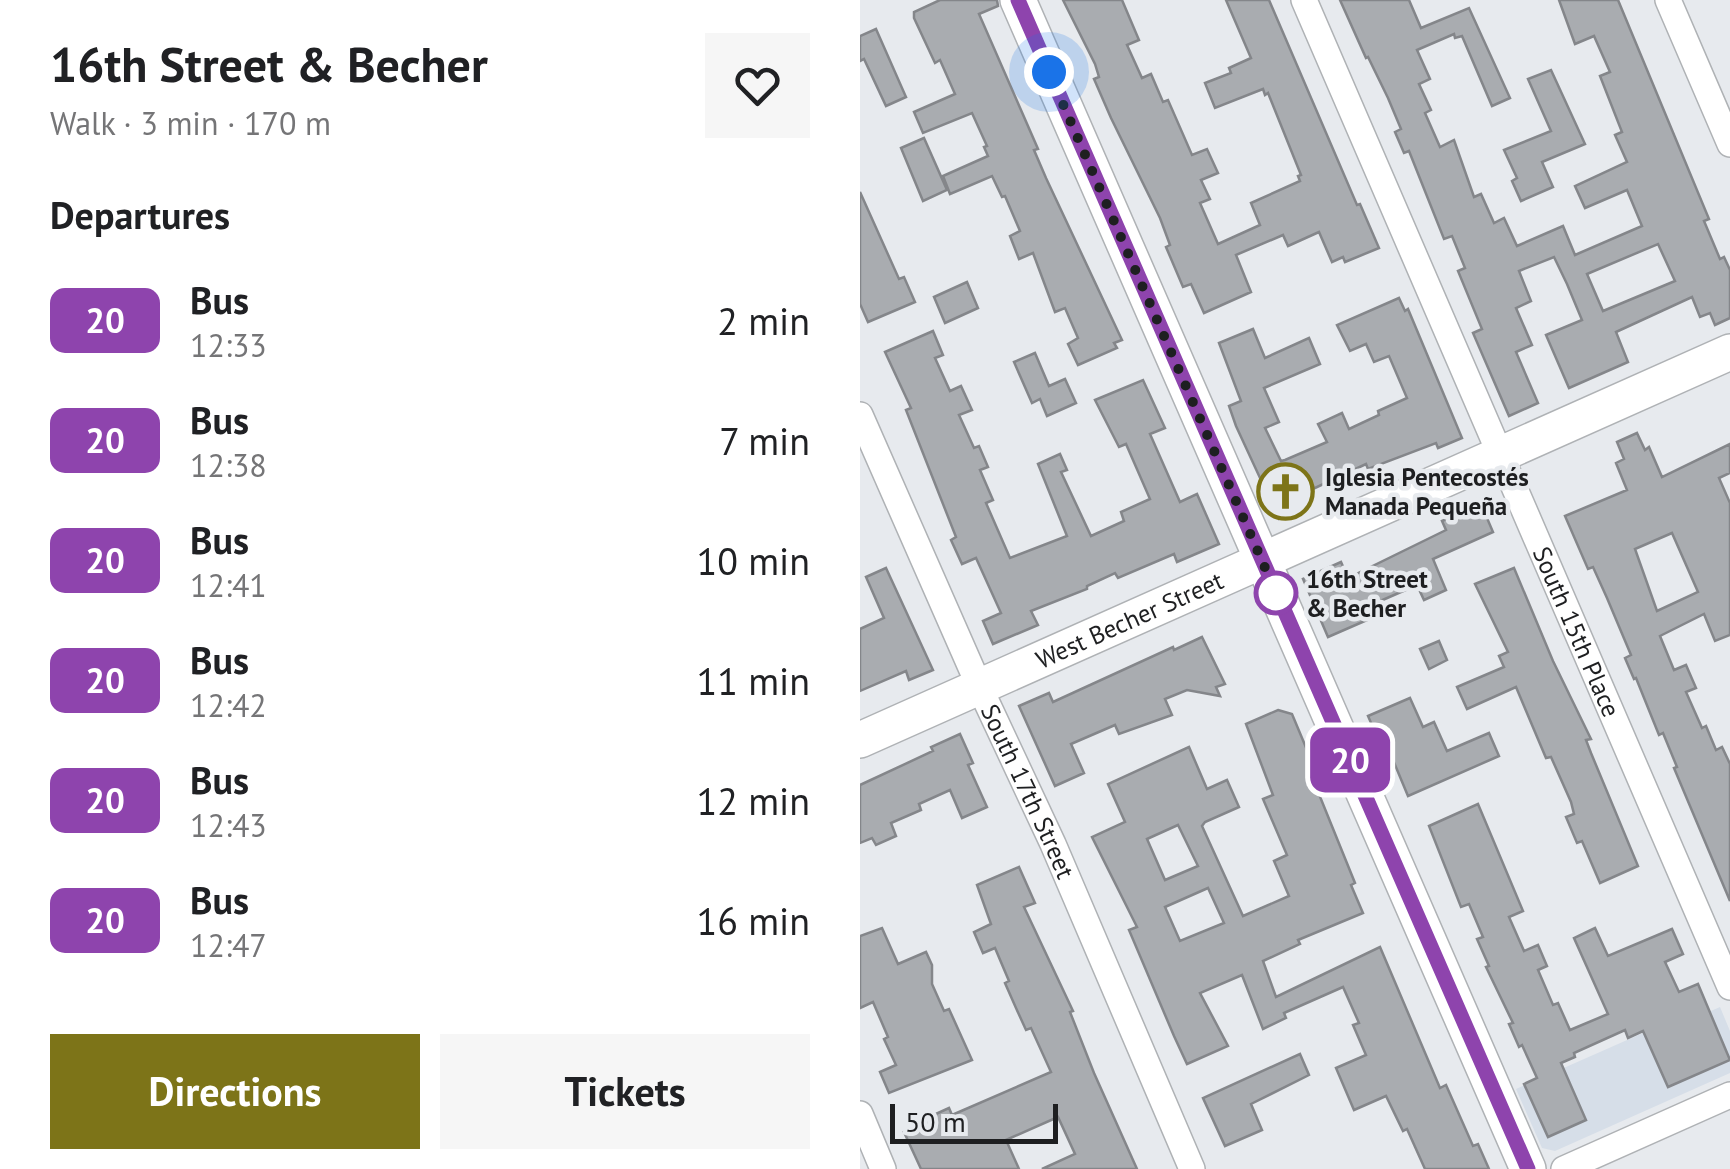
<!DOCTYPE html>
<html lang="en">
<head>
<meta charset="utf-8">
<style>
	body { margin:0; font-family:"PT Sans",sans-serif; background:#f6f6f6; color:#202124; height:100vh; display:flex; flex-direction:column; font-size:38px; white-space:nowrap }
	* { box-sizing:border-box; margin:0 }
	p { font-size:32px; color:#757577 }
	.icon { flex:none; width:55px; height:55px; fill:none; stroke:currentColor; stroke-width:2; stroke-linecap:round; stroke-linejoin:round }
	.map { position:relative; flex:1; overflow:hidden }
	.sheet { display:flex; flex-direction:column; background:#fff; width:860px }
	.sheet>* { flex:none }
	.badge { padding:0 20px; border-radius:15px; font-size:35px; line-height:65px }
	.scale { position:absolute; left:30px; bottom:25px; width:168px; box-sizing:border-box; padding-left:10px; border:5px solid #1e1f21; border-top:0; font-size:28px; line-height:35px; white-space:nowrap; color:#1e1f21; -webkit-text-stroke:8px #e7eaee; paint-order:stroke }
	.you { position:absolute; width:50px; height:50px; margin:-25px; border:8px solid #fff; border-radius:50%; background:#1a73e8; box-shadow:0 0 0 15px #1a73e833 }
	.map>.badge { position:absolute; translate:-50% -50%; box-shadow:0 0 0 5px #fff }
	h2 { padding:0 50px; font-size:38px; line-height:90px }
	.round { display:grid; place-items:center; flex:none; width:105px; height:105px; border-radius:0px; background:#f6f6f6 }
	.overview { display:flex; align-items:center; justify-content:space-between; height:170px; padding:0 50px }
	h1 { font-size:48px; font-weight:800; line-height:75px }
	.primary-button { display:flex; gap:20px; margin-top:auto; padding:20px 50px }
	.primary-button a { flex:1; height:115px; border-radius:0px; background:#7d7418; color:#fff; font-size:40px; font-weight:800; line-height:115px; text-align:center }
	.primary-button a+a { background:#f6f6f6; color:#202124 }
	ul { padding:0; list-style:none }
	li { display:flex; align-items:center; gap:30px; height:120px; padding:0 50px }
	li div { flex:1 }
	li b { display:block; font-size:38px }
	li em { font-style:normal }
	li .badge { min-width:110px; font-weight:700; text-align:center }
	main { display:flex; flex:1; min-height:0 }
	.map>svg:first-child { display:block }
	.built { fill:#d6dee8 }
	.building { fill:#a9acb0; stroke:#84868a; stroke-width:2.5; fill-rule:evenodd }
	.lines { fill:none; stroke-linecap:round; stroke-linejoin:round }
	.street-casing { stroke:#afb2b5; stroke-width:28 }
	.secondary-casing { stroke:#afb2b5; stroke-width:38 }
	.street { stroke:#fff; stroke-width:25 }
	.secondary { stroke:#fff; stroke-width:35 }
	.line-casing { stroke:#fff; stroke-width:22 }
	.line { stroke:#8e44ad; stroke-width:15 }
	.walk { stroke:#1e1f21; stroke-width:10; stroke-dasharray:0 18 }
	.stop-dot { fill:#fff; stroke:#8e44ad; stroke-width:5 }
	.labels { text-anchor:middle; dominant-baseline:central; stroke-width:9; stroke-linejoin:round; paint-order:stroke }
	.poi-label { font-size:25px; font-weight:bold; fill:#1e1f21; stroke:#e7eaee; text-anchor:start }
	.stop-label { font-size:25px; font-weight:bold; fill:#1e1f21; stroke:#e7eaee; text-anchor:start }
	.street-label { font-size:25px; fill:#1e1f21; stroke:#e7eaee }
</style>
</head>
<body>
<main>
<section class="sheet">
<div class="overview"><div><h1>16th Street &amp; Becher</h1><p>Walk · 3 min · 170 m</p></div><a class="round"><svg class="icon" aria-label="heart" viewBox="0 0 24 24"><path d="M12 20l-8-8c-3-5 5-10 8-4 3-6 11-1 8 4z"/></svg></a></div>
<h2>Departures</h2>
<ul>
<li><span class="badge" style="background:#8e44ad;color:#fff">20</span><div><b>Bus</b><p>12:33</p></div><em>2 min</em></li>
<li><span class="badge" style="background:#8e44ad;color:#fff">20</span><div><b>Bus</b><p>12:38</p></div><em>7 min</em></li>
<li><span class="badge" style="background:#8e44ad;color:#fff">20</span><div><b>Bus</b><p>12:41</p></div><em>10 min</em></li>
<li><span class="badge" style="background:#8e44ad;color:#fff">20</span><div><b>Bus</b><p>12:42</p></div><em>11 min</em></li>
<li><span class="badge" style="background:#8e44ad;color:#fff">20</span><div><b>Bus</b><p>12:43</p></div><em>12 min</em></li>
<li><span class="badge" style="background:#8e44ad;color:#fff">20</span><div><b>Bus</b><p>12:47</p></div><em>16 min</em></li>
</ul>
<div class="primary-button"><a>Directions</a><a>Tickets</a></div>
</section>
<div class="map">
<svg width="870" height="1169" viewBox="0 0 870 1169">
	<rect width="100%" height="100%" fill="#e7eaee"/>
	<path class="built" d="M860,1007L870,1031V1073L695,1151L682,1148L656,1089L783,1033L787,1039Z"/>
	<g class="building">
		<path d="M80,0H137L138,6L119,14L178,149L174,150L186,178L262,340L254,343L257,348L218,365L208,344L218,338L205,308L195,312L173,253L159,259L150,236L160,231L145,196L142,197L132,176L90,194L83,176L128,156L124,147L127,146L112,113L63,133L54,112L95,94L80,60L75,63L54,18V12Z"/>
		<path d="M203,0H262L279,40L267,45L282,78L291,74L303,102L308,100L332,155L347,149L358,173L341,180L350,199L340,203L358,244L400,225L391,203L440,181L438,176L441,175L408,93L405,95L403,89L355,108L345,83L371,73L369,68L391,58L366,0H409L497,205L500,204L519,248L485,262L483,257L472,262L459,232L428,246L423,235L376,255L391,292L344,313L331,284L323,287L306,247L310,245L300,218L251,118L234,79L239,77L235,64Z"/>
		<path d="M480,0H549L561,28L609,8L650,98L632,106L602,36L595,38L594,34L557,50L570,79L559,84L571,110L565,113L580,147L594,140L614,197L621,194L634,223L644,218L657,246L703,226L715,255L782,226L767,190L725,208L715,186L767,162L755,135L762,132L740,76L750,72L734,36L715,44L699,0H758L849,219L844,221L860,259L864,257L870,270V318L855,325L850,313L840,317L832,297L756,332L768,362L709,388L686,335L722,320L707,284L694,257L659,271L671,301L656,308L672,345L656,352L678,403L649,416L613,333L622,329L598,271L605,268L592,236L584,239L549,151L544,153L535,132L541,129L528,98L508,57L506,58ZM798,244L815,281L743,311L727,274Z"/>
		<path d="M16,29L46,97L26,106L4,59L0,61V36Z"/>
		<path d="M691,70L725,144L682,162L693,187L661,201L652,181L657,178L644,150L691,131L668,79Z"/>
		<path d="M64,138L87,190L63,201L41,148Z"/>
		<path d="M0,192L39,279L44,277L55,302L8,322L0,304Z"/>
		<path d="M107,282L118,308L85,323L74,297Z"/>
		<path d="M539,298L545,311L548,309L602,438L578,448L576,443L508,469L506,464L440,495L445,508L419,519L376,426L369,406L381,401L359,343L393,329L405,358L449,338L460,364L404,388L419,422L405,428L421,461L425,460L467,442L458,424L482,413L489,429L519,415L518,411L547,398L529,356L514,362L506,344L490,351L477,325Z"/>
		<path d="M73,331L83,355L75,358L90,391L101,386L112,410L99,415L114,448L119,446L128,467L120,470L133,500L126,503L150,558L207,536L178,464L200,454L207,470L201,472L231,536L264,521L261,512L290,499L266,444L259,447L235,400L283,380L305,428L290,434L320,502L337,494L359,544L317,562L314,554L258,578L255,573L227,586V589L171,611L178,625L133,644L123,621L141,613L116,558L102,564L91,540L96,537L46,410L51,408L25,352Z"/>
		<path d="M175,353L189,386L205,379L216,403L187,416L180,399L172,403L154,362Z"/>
		<path d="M777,433L785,450L789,447L802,477L870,444V473L859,478L870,503V635L855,641L844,614L800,636L814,670L826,665L836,688L826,692L842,728L846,726L856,750L862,747L870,764V901L814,768L817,767L803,733L799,735L776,678L774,679L765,658L771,655L747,598L733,567L728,569L705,516L767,490L756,463L764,459L757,442ZM812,533L838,592L797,611L775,549Z"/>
		<path d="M621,504L633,532L573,559L586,590L564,600L557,585L502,609L507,620L468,637L443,579L481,562L488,578L586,530L582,521Z"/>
		<path d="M26,568L73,670L49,680L46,671L0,691V629L24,618L6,577Z"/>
		<path d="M654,568L693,661L731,739L726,740L731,753L778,866L740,883L722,841L717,843L706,817L714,814L711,802L691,757L686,758L656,687L607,709L597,687L644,667L639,656L648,652L615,584Z"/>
		<path d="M342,637L365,684L356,687L360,696L327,690L305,699L312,715L259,734L255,725L211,744L224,773L195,786L159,706L189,693L193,702L313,647L314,650Z"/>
		<path d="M579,641L587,660L569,669L560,649Z"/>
		<path d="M550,698L563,727L574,722L587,751L629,733L639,756L548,796L523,736L518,739L508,716Z"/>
		<path d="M418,710L432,714L455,769L450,772L495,883L491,885L503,913L438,940L440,944L403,961L416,997L520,947L580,1088L586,1085L613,1146L618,1144L629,1169H565L547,1129L543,1131L526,1096L494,1110L476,1068L506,1055L493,1025L499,1023L483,987L424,1013L426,1018L403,1029L382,975L340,993L368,1046L327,1064L314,1036L269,930L277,927L232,837L265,822L248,784L329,747L347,789L367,780L379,807L345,822L342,826L383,916L429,896L414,861L427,855L403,799L413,795L386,724ZM318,825L338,866L305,880L287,839ZM348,888L364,923L320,941L305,907Z"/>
		<path d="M100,734L113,763L108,765L127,807L102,818L90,790L59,804L61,810L31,823L36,836L16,845L12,838L0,843V785L73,751L71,747Z"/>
		<path d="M618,804L663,911L649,917L664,951L678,945L687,966L678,970L693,1005L698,1003L710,1030L748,1014L714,938L735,928L748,956L812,929L823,954L805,962L819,992L838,984L870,1060L808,1087L783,1031L768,1038L765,1030L714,1053L715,1057L701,1063L726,1120L688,1137L664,1084L677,1078L662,1045L659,1047L649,1024L653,1023L626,967L629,966L617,939L623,937L609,904L601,907L569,826Z"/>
		<path d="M159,867L175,903L164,907L213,1011L210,1012L234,1073L277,1169H182L215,1154L198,1117L146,1140L159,1169H61L44,1132L48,1130L47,1127L89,1108L92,1115L191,1072L171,1028L166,1030L156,1008L145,983L149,981L135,948L123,953L114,932L131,924L117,885Z"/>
		<path d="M22,928L38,964L66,952L72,965V984L84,1011L89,1009L112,1060L29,1093L20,1072L36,1065L24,1039L28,1037L13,1002L0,1008V936Z"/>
		<path d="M440,1054L449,1075L391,1104L402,1130L365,1146L343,1098Z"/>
	</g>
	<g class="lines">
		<defs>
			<g id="street">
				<path id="s1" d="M444,0L870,987"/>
				<path d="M808,0L870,144"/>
				<path id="s2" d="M0,415L120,688L193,844L332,1169"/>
				<path d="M0,1114L23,1169"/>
				<path d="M704,1169L870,1095"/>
			</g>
			<g id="secondary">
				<path d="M158,0L668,1169"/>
				<path id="s3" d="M0,740L870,352"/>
			</g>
		</defs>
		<use href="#street" class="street-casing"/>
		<use href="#secondary" class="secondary-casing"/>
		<use href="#street" class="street"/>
		<use href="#secondary" class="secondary"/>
	</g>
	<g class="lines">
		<defs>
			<path id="line" d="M158,0L668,1169"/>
		</defs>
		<use href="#line" class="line-casing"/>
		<use href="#line" class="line"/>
		<path class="walk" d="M189,72L416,593"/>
	</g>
	<defs>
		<symbol id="church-ring" viewBox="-11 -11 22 22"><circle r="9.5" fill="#e7eaee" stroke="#7d7418" stroke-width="1.5"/><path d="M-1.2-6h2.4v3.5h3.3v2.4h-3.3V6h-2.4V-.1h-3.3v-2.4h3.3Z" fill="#7d7418"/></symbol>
	</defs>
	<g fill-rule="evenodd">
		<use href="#church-ring" x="394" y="460" width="63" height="63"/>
	</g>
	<circle class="stop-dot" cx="416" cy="593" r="20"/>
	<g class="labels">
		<g class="poi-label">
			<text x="465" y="477">Iglesia Pentecostés<tspan x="465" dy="29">Manada Pequeña</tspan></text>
		</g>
		<g class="stop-label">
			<text x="446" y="579">16th Street<tspan x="446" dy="29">&amp; Becher</tspan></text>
		</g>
		<g class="street-label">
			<text stroke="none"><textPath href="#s3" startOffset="295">West Becher Street</textPath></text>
			<text stroke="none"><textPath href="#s1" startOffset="688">South 15th Place</textPath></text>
			<text stroke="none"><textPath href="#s2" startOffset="412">South 17th Street</textPath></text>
		</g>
	</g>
</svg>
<div class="scale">50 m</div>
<div class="you" style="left:189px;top:72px"></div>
<b class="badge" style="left:490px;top:760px;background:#8e44ad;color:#fff">20</b>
</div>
</main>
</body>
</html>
